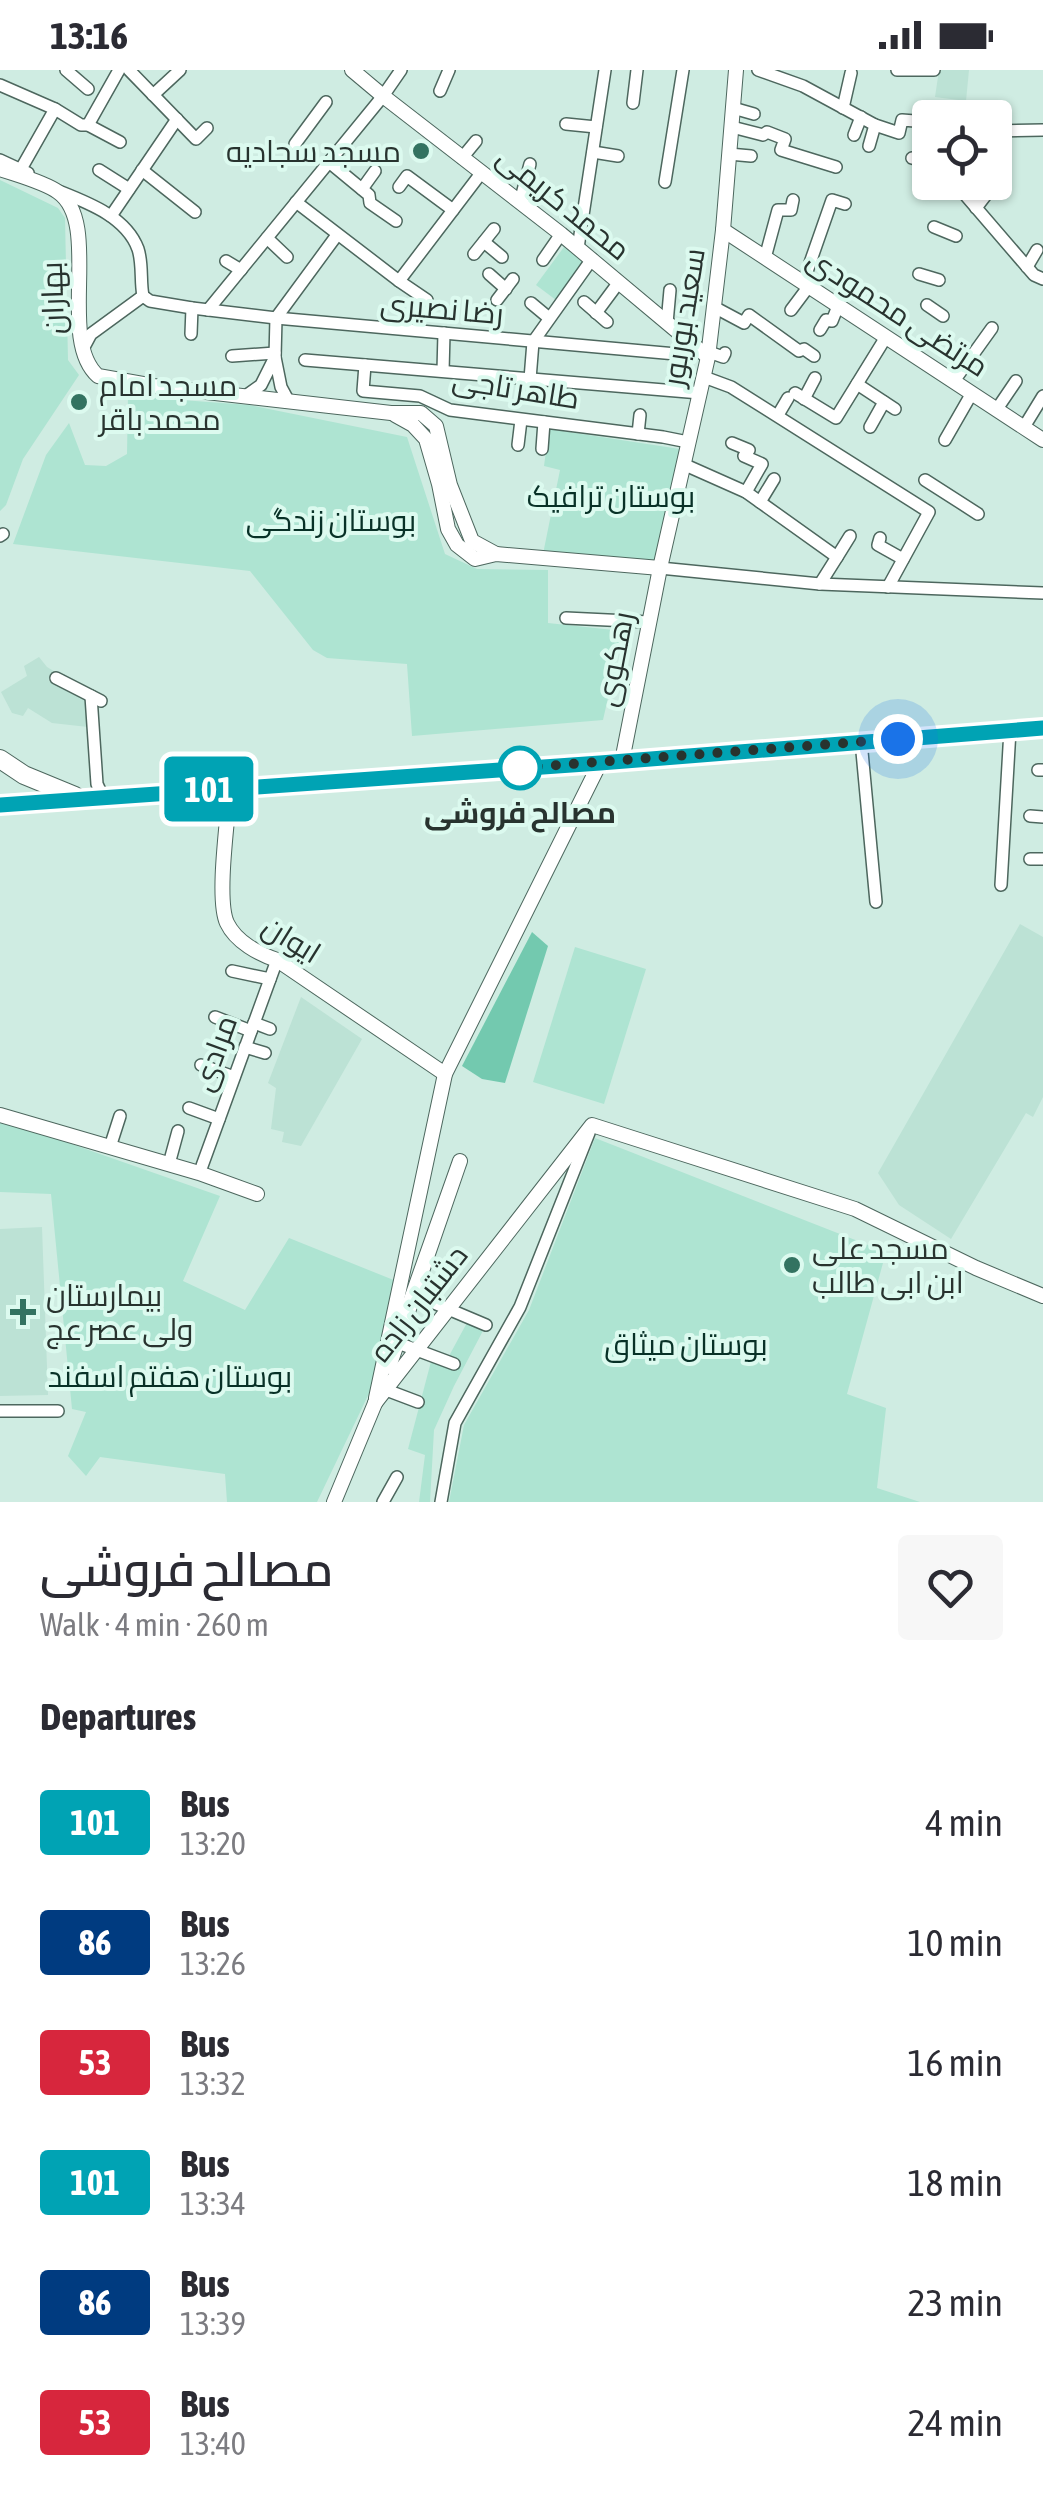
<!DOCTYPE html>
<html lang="en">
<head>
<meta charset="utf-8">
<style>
	body { margin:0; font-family:"Asap Condensed",Cairo,sans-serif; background:#f7f7f7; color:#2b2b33; height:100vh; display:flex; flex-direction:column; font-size:38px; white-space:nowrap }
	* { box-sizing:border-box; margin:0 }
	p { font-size:32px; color:#7c7c81 }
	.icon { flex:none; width:55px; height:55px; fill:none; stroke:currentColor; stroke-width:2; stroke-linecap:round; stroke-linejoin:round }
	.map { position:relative; height:1432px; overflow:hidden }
	.side { display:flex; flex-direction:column; background:#fff; flex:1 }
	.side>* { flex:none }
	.badge { padding:0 20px; border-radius:8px; font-size:35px; line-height:65px }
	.buttons { position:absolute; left:912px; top:30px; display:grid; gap:20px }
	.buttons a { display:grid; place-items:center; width:100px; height:100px; border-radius:10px; background:#fff; box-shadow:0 2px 8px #0004; font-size:50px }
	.you { position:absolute; width:50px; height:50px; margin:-25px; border:8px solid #fff; border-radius:50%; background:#1a73e8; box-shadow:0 0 0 15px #1a73e833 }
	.map>.badge { position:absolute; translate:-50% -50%; box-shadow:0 0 0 5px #fff }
	h2 { padding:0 40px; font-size:38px; line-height:90px }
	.round { display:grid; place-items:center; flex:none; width:105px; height:105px; border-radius:10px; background:#f7f7f7 }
	.headline { display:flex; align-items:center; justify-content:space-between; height:170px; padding:0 40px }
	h1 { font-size:48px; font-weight:600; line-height:75px }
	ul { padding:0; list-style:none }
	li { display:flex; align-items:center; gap:30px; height:120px; padding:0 40px }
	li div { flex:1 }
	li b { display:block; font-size:38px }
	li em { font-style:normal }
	li .badge { min-width:110px; font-weight:700; text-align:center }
	.status { display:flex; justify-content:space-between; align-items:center; height:70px; padding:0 50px; background:#fff; direction:ltr }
	.status svg { height:28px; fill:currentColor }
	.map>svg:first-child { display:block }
	.built { fill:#bce2d5 }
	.green { fill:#aee4d2 }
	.forest { fill:#73c9af }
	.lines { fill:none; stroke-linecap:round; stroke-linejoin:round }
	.minor-casing { stroke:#4d675e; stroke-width:14 }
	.tertiary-casing { stroke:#4d675e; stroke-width:16 }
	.primary-casing { stroke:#4d675e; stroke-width:20 }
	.minor { stroke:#fff; stroke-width:11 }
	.tertiary { stroke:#fff; stroke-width:14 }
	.primary { stroke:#fff; stroke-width:18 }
	.line-casing { stroke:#fff; stroke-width:22 }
	.line { stroke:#00a3b4; stroke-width:15 }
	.walk { stroke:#28332f; stroke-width:10; stroke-dasharray:0 18 }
	.poi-dot { fill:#337361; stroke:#dcfaef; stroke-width:4 }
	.stop-dot { fill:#fff; stroke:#00a3b4; stroke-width:5 }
	.labels { text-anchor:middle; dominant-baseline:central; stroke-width:8; stroke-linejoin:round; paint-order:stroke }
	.poi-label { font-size:30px; fill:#28332f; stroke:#dcfaef; text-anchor:start }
	.street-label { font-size:30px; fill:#28332f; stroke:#dcfaef }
	.park-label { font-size:30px; fill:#083127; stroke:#dcfaef }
	.stop-label { font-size:30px; font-weight:bold; fill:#28332f; stroke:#dcfaef }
</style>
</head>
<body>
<div class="status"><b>13:16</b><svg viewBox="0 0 49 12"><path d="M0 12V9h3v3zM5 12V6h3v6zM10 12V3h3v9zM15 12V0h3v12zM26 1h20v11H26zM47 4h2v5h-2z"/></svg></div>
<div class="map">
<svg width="1043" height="1432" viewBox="0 0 1043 1432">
	<rect width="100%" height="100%" fill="#cfece2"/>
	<g class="built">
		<path d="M939,0H969L966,31L935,27Z"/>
		<path d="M39,587L47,597L57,603L48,610L86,629L88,657L52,653L28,638L23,646L12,643L1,622L27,606L24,596Z"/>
		<path d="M1020,854L1043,867V1027L1033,1047L1026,1043L951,1169L899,1135L878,1103Z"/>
		<path d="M301,927L362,969L301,1076L282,1072L284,1062L271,1059L276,1018L268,1013Z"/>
		<path d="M42,1157L48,1325L0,1326V1159Z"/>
	</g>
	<g class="green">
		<path d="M0,110L58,138L65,148L68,290L79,305L23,389L6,435L0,441Z"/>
		<path d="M564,177L584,191L556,230L536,215Z"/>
		<path d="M128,326L249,335L407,367L445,484L477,499L548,500V553L623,561L603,650L412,666L407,594L327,588L313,580L250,501L13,474L46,385L69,353L85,395L106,396L127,384Z"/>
		<path d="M549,359L680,379L657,493L543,484L560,400L544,396Z"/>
		<path d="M575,877L646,899L604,1034L533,1012Z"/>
		<path d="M0,1049L220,1126L183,1211L245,1240L289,1168L406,1215L374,1313L317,1432H227L225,1404L100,1387L86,1406L68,1386L86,1342L72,1339L51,1124L0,1122Z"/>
		<path d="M595,1068L886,1182L847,1324L886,1338L877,1418L920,1432H449L464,1355L529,1240Z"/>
		<path d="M469,1249L486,1255L454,1316L434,1360L430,1432H419L425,1385L408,1379L433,1284L449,1286Z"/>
	</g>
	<path class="forest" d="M532,862L548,876L505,1013L482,1009L462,996Z"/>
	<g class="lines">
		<defs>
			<g id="minor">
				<path d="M66,0L88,19"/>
				<path d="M129,0L196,69L207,58"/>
				<path d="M758,0L803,16L875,55L899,63L902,50L928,52"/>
				<path d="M897,0H934"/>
				<path d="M0,15L55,39L81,55H88L120,72"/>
				<path d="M440,21L449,0"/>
				<path d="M153,25L180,0"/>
				<path d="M633,33L637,0"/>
				<path d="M733,38L754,44"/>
				<path d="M843,38L851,3"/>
				<path d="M566,54L596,57"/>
				<path d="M88,55L119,0"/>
				<path d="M732,57L763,65L767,62L785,69L781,80L836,97"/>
				<path d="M995,61L1043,60"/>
				<path d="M854,65L861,47"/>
				<path d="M295,74L326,32"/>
				<path d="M869,76L875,55"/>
				<path d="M593,82L618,86"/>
				<path d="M729,84L751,86"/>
				<path d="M462,88L476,71"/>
				<path d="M912,88L930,93"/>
				<path d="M0,90L28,103"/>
				<path d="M329,92L369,125L370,133L396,151"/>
				<path d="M21,99L55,39"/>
				<path d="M99,100L129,119"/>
				<path d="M142,100L195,142"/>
				<path d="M665,112L683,0"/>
				<path d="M954,112L1034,205L1043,209"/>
				<path d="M399,117L407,106L453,140"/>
				<path d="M362,119L375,101"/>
				<path d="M56,120C86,132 126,146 138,179C143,194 140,211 143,226"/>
				<path d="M296,132L399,211L482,102"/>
				<path d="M520,132L530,94"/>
				<path d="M976,138L986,125"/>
				<path d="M111,146L177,49"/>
				<path d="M934,157L956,166"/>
				<path d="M267,168L287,187"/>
				<path d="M484,172L502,187"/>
				<path d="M578,178L605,0"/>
				<path d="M474,184L494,159"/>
				<path d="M765,188L778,140H791L793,130"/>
				<path d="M543,190L561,164"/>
				<path d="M226,191L241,200"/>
				<path d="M1027,197L1037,180"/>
				<path d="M489,204L506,219"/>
				<path d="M919,204L939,210"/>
				<path d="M399,211L427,230"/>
				<path d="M803,213L832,130L845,134"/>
				<path d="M143,226L150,231L192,238L276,248L687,285"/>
				<path d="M497,230L513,209"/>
				<path d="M584,232L607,252"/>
				<path d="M531,233L549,248"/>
				<path d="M927,235L943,246"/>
				<path d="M714,237L744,253L749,245L799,281L804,279L814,286"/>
				<path d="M208,240L383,26L401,0"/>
				<path d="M791,240L809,216"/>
				<path d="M596,243L619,212"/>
				<path d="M667,253L670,220"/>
				<path d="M820,260L826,250L832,251L838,236"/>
				<path d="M191,264L192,238"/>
				<path d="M83,279L91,264L143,226"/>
				<path d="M709,282L723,287L725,283"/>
				<path d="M232,286L275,283"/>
				<path d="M275,287L276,248L337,165"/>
				<path d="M305,290L700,323"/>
				<path d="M365,295L363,321L420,326L450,340L663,367L688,372"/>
				<path d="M443,301L444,263"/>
				<path d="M704,307L731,317L929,442L888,517"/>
				<path d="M530,309L533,272L592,189"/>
				<path d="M954,311L992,258"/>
				<path d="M857,314L895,339"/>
				<path d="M795,323L836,348L886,267"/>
				<path d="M247,325L261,315L275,287L281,317L288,330"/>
				<path d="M804,329L815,308"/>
				<path d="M997,339L1016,311"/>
				<path d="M778,345L788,328"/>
				<path d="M870,357L884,332"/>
				<path d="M1024,357L1043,326"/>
				<path d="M638,364L640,345"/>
				<path d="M945,370L972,323"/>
				<path d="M732,373L749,380L744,386L762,394L746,422"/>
				<path d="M518,375L521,350"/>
				<path d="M542,379L544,352"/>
				<path d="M683,394L746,422L837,487L820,514"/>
				<path d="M925,410L978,444"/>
				<path d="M760,432L774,409"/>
				<path d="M0,466L3,464"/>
				<path d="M880,468L878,475L903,489"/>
				<path d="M837,487L850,466"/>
				<path d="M660,498L820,514L1043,523"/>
				<path d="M566,548L649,552"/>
				<path d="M56,608L101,631"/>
				<path d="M91,626L97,714L103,727"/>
				<path d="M861,671L876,832"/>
				<path d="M1038,700H1043"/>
				<path d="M1030,746L1043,747"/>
				<path d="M1030,789H1043"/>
				<path d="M1001,815L1010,660"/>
				<path d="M232,901L270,909"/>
				<path d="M215,947L251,961"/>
				<path d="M254,953L270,959"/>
				<path d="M245,977L265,983"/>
				<path d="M201,995L234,1007"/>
				<path d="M189,1038L219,1049"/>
				<path d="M110,1077L120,1046"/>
				<path d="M169,1094L178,1061"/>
				<path d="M202,1096L277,890"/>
				<path d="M415,1225L486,1255"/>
				<path d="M398,1273L454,1294"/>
				<path d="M381,1318L418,1332"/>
				<path d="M0,1341H58"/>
				<path d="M383,1432L397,1407"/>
				<path d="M441,1432L455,1353L520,1237L589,1063"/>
			</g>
			<g id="tertiary">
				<path d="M352,0L383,26L561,164L708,287"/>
				<path d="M0,99C17,105 44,112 58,122C103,153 56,269 98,306L154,316L391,343H421L436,356L450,415L472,471L496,484"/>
				<path d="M723,160L1043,370"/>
				<path d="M395,345L413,355L426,369L439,414L448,459L457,475L475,489L496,484L660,498"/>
				<path d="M622,691L660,498L708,287L723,160L736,0"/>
				<path d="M230,718C228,748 216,829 227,853C236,872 259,884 277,890L445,1004"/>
				<path d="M0,1045L199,1103L257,1124"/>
				<path d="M389,1297L460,1091L393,1280"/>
				<path d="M376,1328L445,1004L600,693"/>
				<path d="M375,1333L592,1055L855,1139L976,1198L1043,1226"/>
				<path d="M334,1432L378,1326"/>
			</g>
			<g id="primary">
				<path d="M0,689L24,705L75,726"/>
				<path d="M0,735L600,693L1043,658"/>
			</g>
		</defs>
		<use href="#minor" class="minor-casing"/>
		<use href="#tertiary" class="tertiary-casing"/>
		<use href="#primary" class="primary-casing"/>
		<use href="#minor" class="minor"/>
		<use href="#tertiary" class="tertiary"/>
		<use href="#primary" class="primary"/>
	</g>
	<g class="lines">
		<defs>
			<path id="line" d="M0,735L600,693L1043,658"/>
		</defs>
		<use href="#line" class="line-casing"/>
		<use href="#line" class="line"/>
		<path class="walk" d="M520,698L898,669"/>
	</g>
	<g class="poi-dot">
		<circle cx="421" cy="81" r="10"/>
		<circle cx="79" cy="332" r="10"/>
		<circle cx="792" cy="1195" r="10"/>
		<path d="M18 1227h10v10h10v10h-10v10h-10v-10h-10v-10h10z"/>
	</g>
	<circle class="stop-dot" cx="520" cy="698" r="20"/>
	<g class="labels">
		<g class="poi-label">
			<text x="401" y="81" text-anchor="end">مسجد سجادیه</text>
			<text x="99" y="315">مسجد امام<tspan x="99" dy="34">محمد باقر</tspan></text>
			<text x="812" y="1178">مسجد علی<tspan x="812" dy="34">ابن ابی طالب</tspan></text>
			<text x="46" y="1225">بیمارستان<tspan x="46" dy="34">ولی عصر عج</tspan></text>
		</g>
		<g class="street-label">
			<text transform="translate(564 133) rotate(39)">محمد کریمی</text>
			<text transform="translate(52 228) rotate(-92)">بهاران</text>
			<text transform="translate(442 238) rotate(5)">رضا نصیری</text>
			<text transform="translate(898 242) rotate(33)">مرتضی محمودی</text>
			<text transform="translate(683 247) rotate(-81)">سعید بوربور</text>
			<text transform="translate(516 318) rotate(9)">طاهر تاجی</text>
			<text transform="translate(614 589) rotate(-79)">رهکوی</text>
			<text transform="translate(292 869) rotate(32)">ایوان</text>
			<text transform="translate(214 983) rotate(-70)">مرادی</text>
			<text transform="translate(418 1233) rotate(-52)">دشتبان زاده</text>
		</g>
		<g class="park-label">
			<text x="611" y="426">بوستان ترافیک</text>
			<text x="331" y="450">بوستان زندگی</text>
			<text x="686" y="1274">بوستان میثاق</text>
			<text x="170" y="1306">بوستان هفتم اسفند</text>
		</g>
		<g class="stop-label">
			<text x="520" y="742">مصالح فروشی</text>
		</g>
	</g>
</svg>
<div class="buttons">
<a><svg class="icon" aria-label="locate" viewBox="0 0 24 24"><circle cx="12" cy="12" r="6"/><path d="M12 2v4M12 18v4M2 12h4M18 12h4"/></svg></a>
</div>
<div class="you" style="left:898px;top:669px"></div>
<b class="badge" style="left:209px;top:719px;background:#00a3b4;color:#fff">101</b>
</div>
<section class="side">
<div class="headline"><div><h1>مصالح فروشی</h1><p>Walk · 4 min · 260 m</p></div><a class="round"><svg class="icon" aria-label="heart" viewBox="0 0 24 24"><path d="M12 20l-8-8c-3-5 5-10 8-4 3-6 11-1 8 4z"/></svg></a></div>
<h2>Departures</h2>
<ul>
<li><span class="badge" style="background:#00a3b4;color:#fff">101</span><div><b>Bus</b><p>13:20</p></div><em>4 min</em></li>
<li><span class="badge" style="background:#003b80;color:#fff">86</span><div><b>Bus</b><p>13:26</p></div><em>10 min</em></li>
<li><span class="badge" style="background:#d7263d;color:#fff">53</span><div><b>Bus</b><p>13:32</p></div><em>16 min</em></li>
<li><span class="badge" style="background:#00a3b4;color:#fff">101</span><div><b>Bus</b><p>13:34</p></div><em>18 min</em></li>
<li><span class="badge" style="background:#003b80;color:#fff">86</span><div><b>Bus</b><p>13:39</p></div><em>23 min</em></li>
<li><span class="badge" style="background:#d7263d;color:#fff">53</span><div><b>Bus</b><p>13:40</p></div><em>24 min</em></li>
</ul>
</section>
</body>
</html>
